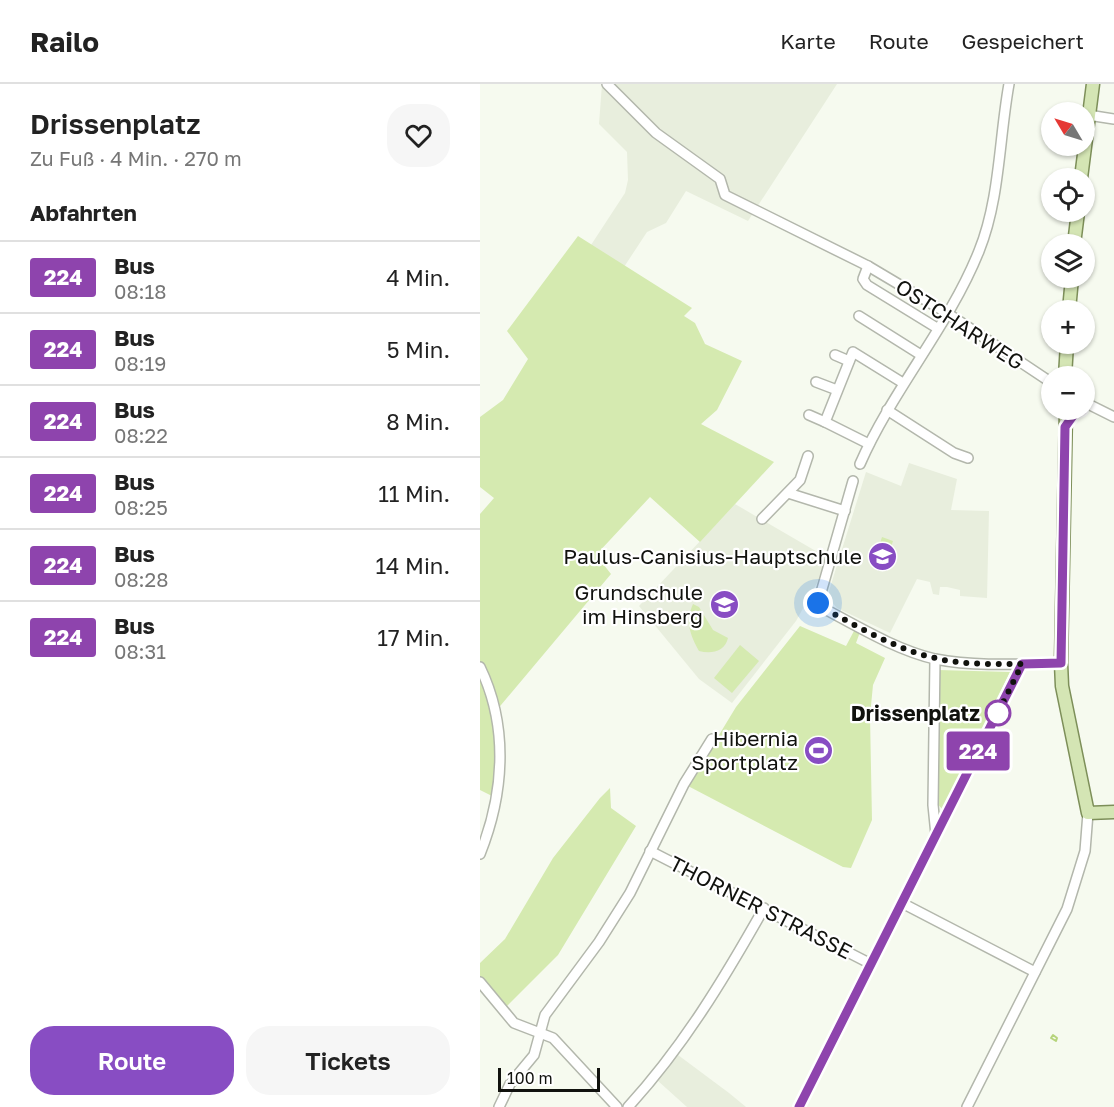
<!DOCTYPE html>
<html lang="de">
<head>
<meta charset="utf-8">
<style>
	body { margin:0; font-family:"Golos Text",sans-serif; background:#f6f6f6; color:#222; height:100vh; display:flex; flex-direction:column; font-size:22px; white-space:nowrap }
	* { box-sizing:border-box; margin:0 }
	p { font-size:20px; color:#767676 }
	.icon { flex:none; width:33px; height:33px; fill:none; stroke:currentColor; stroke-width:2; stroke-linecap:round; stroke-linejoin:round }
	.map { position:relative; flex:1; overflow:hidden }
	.details { display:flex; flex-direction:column; background:#fff; width:480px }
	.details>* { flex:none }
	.badge { padding:0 12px; border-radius:4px; font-size:21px; line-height:39px }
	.needle { width:39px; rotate:308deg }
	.buttons { position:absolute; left:561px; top:18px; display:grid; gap:12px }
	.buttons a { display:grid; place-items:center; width:54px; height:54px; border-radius:50%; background:#fff; box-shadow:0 2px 4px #0004; font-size:30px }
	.scale { position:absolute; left:18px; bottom:15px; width:102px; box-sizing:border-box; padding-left:6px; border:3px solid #11120e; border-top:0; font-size:16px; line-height:21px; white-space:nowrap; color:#11120e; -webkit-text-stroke:4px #fff; paint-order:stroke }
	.you { position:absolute; width:30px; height:30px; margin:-15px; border:4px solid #fff; border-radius:50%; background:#1a73e8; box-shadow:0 0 0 9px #1a73e833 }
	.map>.badge { position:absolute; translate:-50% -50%; box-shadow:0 0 0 3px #fff }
	h2 { padding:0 30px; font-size:22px; line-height:54px }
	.round { display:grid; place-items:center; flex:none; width:63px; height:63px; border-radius:24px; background:#f6f6f6 }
	.overview { display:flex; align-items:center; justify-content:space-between; height:102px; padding:0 30px }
	h1 { font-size:28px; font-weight:600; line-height:45px }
	.primary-button { display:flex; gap:12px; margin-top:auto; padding:12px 30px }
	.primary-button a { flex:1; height:69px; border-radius:24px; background:#884dc3; color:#fff; font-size:24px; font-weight:600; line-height:69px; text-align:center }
	.primary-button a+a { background:#f6f6f6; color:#222 }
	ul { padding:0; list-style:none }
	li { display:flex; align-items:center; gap:18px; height:72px; padding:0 30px; border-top:2px solid #e0e0e0 }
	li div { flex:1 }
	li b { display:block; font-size:22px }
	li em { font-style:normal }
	li .badge { min-width:66px; font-weight:700; text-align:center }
	header { display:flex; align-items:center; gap:36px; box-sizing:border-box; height:84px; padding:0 30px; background:#fff; border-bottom:2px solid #e0e0e0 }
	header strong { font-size:28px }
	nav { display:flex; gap:33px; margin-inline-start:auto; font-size:21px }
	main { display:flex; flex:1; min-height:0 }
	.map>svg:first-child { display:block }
	.built { fill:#e8eedd }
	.green { fill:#d5eab0 }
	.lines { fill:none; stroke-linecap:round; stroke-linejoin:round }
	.stream { stroke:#b6d47b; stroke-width:2 }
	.minor-casing { stroke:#b3b7ac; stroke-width:12 }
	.major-casing { stroke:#7d8f59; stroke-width:15 }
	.minor { stroke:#fff; stroke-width:9 }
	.major { stroke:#d4e5b4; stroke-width:12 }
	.line-casing { stroke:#fff; stroke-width:14 }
	.line { stroke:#8e44ad; stroke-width:9 }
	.walk { stroke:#11120e; stroke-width:6; stroke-dasharray:0 10.8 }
	.stop-dot { fill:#fff; stroke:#8e44ad; stroke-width:3 }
	.labels { text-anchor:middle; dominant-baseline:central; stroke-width:4.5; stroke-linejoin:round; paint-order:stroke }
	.street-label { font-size:21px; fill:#11120e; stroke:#fff }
	.poi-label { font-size:21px; fill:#11120e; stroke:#fff; text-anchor:end }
	.stop-label { font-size:21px; font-weight:bold; fill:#11120e; stroke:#fff; text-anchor:end }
</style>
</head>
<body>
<header>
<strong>Railo</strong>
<nav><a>Karte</a><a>Route</a><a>Gespeichert</a></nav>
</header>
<main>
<section class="details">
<div class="overview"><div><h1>Drissenplatz</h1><p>Zu Fuß · 4 Min. · 270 m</p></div><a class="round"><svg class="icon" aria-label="heart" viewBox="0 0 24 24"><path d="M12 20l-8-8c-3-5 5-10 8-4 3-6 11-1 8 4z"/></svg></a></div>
<h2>Abfahrten</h2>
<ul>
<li><span class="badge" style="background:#8e44ad;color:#fff">224</span><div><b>Bus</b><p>08:18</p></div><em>4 Min.</em></li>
<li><span class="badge" style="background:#8e44ad;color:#fff">224</span><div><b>Bus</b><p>08:19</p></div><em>5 Min.</em></li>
<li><span class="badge" style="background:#8e44ad;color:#fff">224</span><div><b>Bus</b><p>08:22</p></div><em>8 Min.</em></li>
<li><span class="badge" style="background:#8e44ad;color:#fff">224</span><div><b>Bus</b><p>08:25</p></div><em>11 Min.</em></li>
<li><span class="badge" style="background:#8e44ad;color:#fff">224</span><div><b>Bus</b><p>08:28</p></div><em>14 Min.</em></li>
<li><span class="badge" style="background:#8e44ad;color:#fff">224</span><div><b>Bus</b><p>08:31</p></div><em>17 Min.</em></li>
</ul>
<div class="primary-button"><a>Route</a><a>Tickets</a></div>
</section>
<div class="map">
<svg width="634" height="1023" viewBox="0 0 634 1023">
	<rect width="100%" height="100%" fill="#f6faef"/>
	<g class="built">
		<path d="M122,0H357L268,137L206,107L186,139L167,148L144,183L111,161L145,109L148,96L147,68L119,40Z"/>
		<path d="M429,379L477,395L471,426L509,427L507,514L480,512V506L467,503H460L459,511L453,510L450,498L437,495L410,549L357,524L350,516L349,507L386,388L421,402Z"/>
		<path d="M255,420L346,473L337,499L316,537L252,619L219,595L159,522Z"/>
		<path d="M198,971L249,1009L266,1023H207L177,996Z"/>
	</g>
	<g class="green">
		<path d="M98,152L212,224L204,232L215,239L225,260L262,277L237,326L221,340L294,378L220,458L170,413L116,471L131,490L16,627V714L0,706V430L14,414L0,403V333L23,316L48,275L27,247Z"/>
		<path d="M402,453L413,457L403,487L392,483Z"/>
		<path d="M213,520L219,523L233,546L248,554C245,568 231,570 219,567C210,551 205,537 213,520Z"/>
		<path d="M320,542L366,562L374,547L380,548L376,559L405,574L393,601L390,632L392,736L371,784L363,783L208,702L256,623Z"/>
		<path d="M260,561L279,577L252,609L234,594Z"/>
		<path d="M458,586L530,588L511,628L514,630L465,725H462L456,718Z"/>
		<path d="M130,704L131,724L156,742L78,871L23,926L0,898V879L25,855L73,774L120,714Z"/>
	</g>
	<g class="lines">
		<path class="stream" d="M573,951L577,954L576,957L571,954Z"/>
		<defs>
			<g id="minor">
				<path d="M127,0L176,49L240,95L245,111L388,182L467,229L572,299"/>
				<path d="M608,31L634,35"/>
				<path d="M388,182L383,195L387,201L457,244"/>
				<path d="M379,232L441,271"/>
				<path d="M355,271L369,277"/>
				<path d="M336,298L357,306"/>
				<path d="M604,318L634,333"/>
				<path d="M407,326L474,369L488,374"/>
				<path d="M329,331L345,338"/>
				<path d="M586,341L595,329L602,326"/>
				<path d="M389,360L345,338L373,268L423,299"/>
				<path d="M380,380C413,305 469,242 499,167C520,115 519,55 529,0"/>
				<path d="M373,397L338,519L341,523C377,542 416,566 455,575C496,583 540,580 581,579"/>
				<path d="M308,409L365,427"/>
				<path d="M282,435L320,396L328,372"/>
				<path d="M455,575L453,721L456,751"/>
				<path d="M0,583C29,643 24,710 0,770"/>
				<path d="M170,767L391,880"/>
				<path d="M422,819L555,888"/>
				<path d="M0,898L34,939L73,954L137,1023"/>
				<path d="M19,1023L30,1000L54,971L65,931L119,858L150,809L204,700L232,655"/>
				<path d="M148,1023C203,963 244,895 284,824"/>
				<path d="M319,1023L542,580"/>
				<path d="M487,1023L587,825L605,767L608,729"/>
			</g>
			<g id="major">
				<path d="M601,94L613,0"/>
				<path d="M594,160L598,128"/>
				<path d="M589,226L592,194"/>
				<path d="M585,292L587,260"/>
				<path d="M586,326L581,579L582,602L608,729L634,728"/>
			</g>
		</defs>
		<use href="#minor" class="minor-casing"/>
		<use href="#major" class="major-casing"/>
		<use href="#minor" class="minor"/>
		<use href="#major" class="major"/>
	</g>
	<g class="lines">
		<defs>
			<path id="line" d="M319,1023L542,580L581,579L585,343L595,329L602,326"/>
		</defs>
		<use href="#line" class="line-casing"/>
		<use href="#line" class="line"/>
		<path class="walk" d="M338,519L341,523C377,542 415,565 455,574C483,581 513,580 542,580L518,629"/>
	</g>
	<defs>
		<symbol id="school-disc" viewBox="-11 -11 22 22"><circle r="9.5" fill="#884dc3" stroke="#fff"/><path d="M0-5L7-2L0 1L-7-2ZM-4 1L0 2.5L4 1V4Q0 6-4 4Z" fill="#fff"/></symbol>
		<symbol id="stadium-disc" viewBox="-11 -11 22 22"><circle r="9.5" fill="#884dc3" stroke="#fff"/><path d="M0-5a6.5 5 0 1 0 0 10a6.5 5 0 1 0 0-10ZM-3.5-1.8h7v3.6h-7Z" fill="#fff"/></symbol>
	</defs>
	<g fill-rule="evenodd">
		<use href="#school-disc" x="386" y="456" width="33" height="33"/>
		<use href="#school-disc" x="228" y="504" width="33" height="33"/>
		<use href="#stadium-disc" x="322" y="650" width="33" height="33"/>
	</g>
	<circle class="stop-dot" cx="518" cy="629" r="12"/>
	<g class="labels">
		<g class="street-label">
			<text transform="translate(480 240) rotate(33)">OSTCHARWEG</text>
			<text transform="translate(281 823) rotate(27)">THORNER STRASSE</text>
		</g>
		<g class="poi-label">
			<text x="382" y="472">Paulus-Canisius-Hauptschule</text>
			<text x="223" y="508">Grundschule<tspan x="223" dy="24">im Hinsberg</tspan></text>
			<text x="318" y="654">Hibernia<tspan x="318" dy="24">Sportplatz</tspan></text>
		</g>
		<g class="stop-label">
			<text x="500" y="629">Drissenplatz</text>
		</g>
	</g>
</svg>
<div class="buttons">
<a><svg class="needle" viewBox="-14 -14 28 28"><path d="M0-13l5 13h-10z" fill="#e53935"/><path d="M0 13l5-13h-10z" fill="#767676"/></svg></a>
<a><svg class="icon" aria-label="locate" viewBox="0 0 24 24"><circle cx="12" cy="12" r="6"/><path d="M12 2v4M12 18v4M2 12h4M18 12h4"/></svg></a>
<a><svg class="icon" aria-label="layers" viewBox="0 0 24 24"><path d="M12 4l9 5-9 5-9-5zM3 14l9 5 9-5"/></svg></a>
<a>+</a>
<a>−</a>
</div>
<div class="scale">100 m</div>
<div class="you" style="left:338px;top:519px"></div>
<b class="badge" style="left:498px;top:667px;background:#8e44ad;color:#fff">224</b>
</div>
</main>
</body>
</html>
